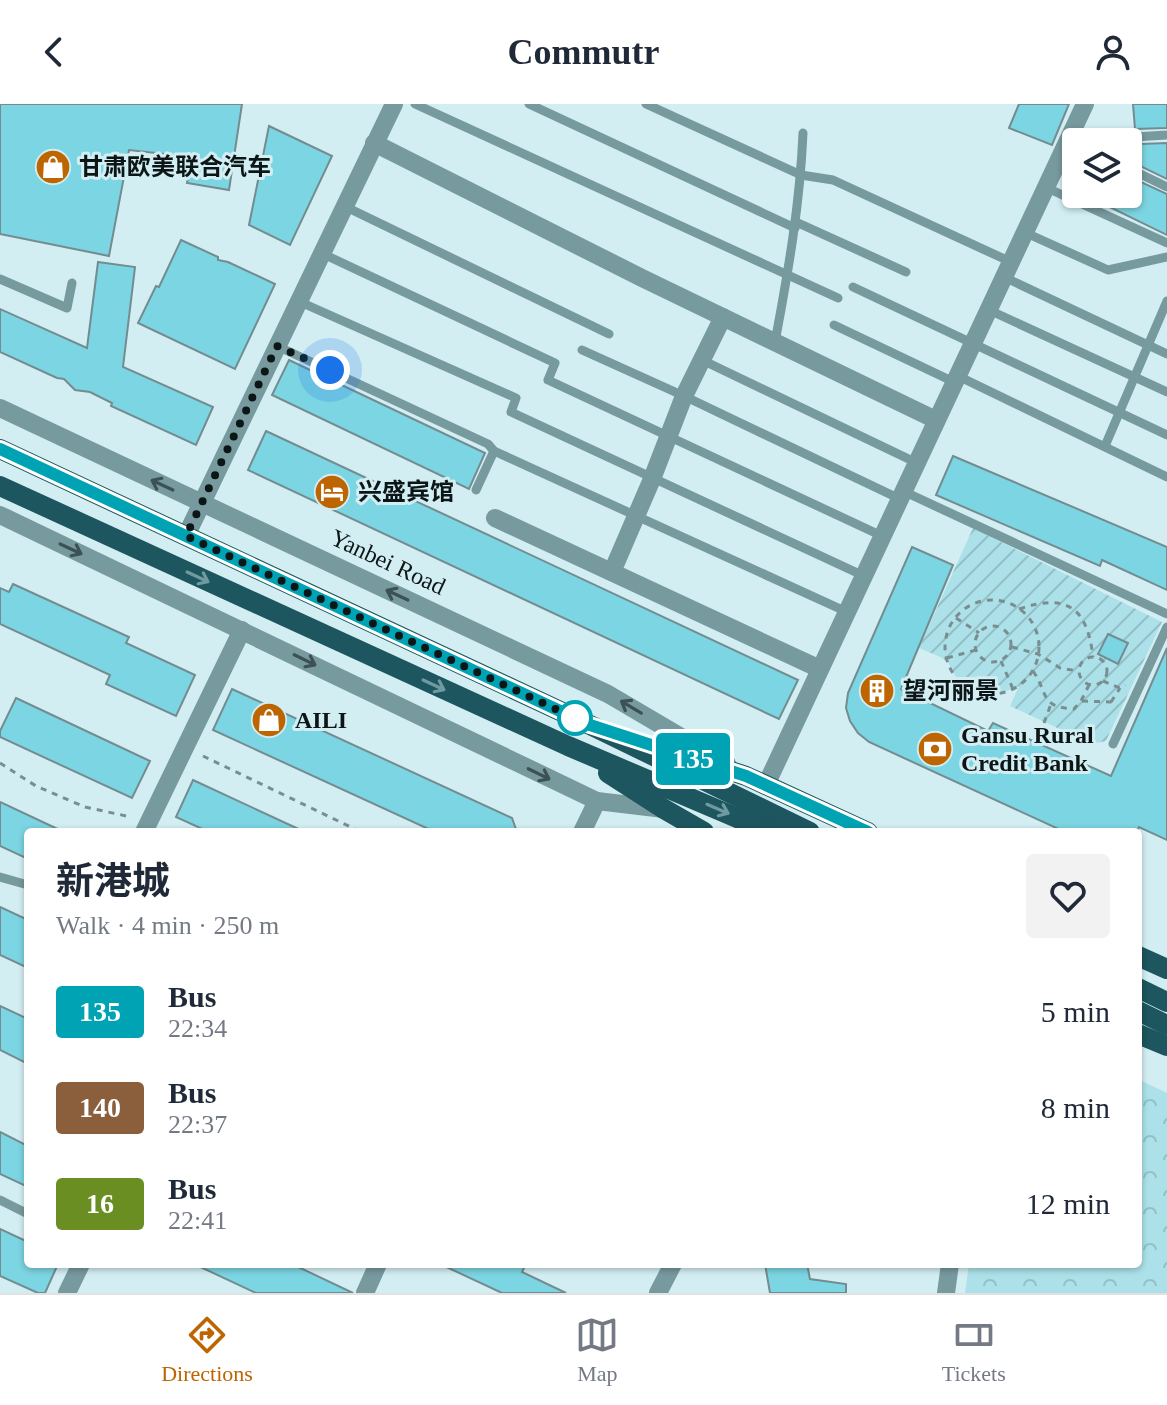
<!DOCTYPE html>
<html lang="en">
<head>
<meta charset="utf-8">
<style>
	body { margin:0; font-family:"Times New Roman","Noto Sans SC",serif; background:#f2f2f3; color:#1f2937; height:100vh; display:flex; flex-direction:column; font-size:30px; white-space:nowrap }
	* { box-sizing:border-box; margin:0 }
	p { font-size:26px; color:#747a83 }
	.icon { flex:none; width:44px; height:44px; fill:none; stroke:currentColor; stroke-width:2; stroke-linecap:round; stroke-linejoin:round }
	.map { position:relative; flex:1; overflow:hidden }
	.side { position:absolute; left:24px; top:724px; width:1118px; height:440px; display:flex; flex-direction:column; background:#fff; border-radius:8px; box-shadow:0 2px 6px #0004 }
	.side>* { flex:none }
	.badge { padding:0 16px; border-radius:6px; font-size:28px; line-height:52px }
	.tools { position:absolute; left:1062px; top:24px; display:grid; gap:16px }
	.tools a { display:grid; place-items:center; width:80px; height:80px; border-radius:8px; background:#fff; box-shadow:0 2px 6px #0004; font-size:40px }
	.you { position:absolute; width:40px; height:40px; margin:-20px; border:6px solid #fff; border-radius:50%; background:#1a73e8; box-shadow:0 0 0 12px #1a73e833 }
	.map>.badge { position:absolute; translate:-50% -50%; box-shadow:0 0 0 4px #fff }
	.round { display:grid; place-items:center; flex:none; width:84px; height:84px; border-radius:8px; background:#f2f2f3 }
	.headline { display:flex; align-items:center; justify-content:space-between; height:136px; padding:0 32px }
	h1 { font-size:38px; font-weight:700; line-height:60px }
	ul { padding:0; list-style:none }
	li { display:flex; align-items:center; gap:24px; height:96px; padding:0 32px }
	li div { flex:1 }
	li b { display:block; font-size:30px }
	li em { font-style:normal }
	li .badge { min-width:88px; font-weight:700; text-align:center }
	header { display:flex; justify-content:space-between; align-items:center; height:104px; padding:0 32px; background:#fff; font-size:36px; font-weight:700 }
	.tab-bar { display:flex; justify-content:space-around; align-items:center; height:112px; border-top:2px solid #e0e1e3; background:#fff; font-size:22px; color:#747a83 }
	.tab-bar a { display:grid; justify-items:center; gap:4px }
	.tab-bar .current { color:#bd6500 }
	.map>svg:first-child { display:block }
	.forest { fill:url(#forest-crowns) }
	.garden { fill:url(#garden-furrows) }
	.building { fill:#7cd5e2; stroke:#738c90; stroke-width:2 }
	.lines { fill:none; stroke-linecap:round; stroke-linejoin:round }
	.path { stroke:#7a8e91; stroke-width:3; stroke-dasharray:6 6; stroke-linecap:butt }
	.lane { stroke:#779a9f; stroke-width:9 }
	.street { stroke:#779a9f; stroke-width:18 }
	.primary { stroke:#1d565e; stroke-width:20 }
	.oneway { stroke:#3c5154 }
	.oneway2 { stroke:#6f9aa1 }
	.line-casing { stroke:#fff; stroke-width:18 }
	.line { stroke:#00a3b4; stroke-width:12 }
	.walk { stroke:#0c1617; stroke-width:8; stroke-dasharray:0 14.4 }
	.stop-dot { fill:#fff; stroke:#00a3b4; stroke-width:4 }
	.labels { text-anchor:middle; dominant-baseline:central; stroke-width:6; stroke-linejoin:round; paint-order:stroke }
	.poi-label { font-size:24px; font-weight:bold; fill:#0c1617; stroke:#d3eef3; text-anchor:start }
	.street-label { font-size:24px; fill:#0c1617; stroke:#d3eef3 }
</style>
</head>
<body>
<header><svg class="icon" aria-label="back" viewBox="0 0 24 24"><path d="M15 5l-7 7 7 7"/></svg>Commutr<svg class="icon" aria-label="person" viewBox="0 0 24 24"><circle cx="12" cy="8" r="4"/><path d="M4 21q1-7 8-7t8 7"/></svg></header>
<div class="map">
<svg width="1167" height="1189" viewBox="0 0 1167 1189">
	<defs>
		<pattern id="forest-crowns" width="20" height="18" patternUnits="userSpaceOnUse" patternTransform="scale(2)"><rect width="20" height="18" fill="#ace1e9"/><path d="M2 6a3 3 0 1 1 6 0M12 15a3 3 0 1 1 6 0" fill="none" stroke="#93c0c7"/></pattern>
		<pattern id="garden-furrows" width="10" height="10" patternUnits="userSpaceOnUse" patternTransform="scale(2)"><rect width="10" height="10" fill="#ace1e9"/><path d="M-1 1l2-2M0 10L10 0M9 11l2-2" fill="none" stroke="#93c0c7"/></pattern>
	</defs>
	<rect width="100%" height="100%" fill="#d3eef3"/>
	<path class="forest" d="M1138,975L1167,989V1189H965L969,1160H1138Z"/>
	<path class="garden" d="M973,424L1162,518L1106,637L1092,640L1010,602L1019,582C999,592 975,594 958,576C954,571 952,564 948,559C943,552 927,548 919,544Z"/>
	<g class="building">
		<path d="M0,0H242L229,86L187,79L191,53L129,46L109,152L0,130Z"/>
		<path d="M1019,0H1069L1052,41L1009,24Z"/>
		<path d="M1133,0H1167V24L1135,25Z"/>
		<path d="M269,22L332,52L290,141L249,121Z"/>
		<path d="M1167,39V75L1132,58L1140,40Z"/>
		<path d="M1128,72L1167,90V131L1083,90H1128Z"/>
		<path d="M181,136L218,153V156L228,158L275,180L235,265L138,219L156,182L159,183Z"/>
		<path d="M98,158L135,163L123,263L213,303L196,341L111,302L112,299L90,288L75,286L64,275L57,274L0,248V205L87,244Z"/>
		<path d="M289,256L485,349L469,385L272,291Z"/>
		<path d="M266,327L798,576L779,615L248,366Z"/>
		<path d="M953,352L1167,443V486L1102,456L1100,462L936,391Z"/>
		<path d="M912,443L953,461L901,585L988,627L993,619L1111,672L1167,544V736L1139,723L1136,728H1065L869,638L858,629L850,617L846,604L848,589Z"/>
		<path d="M13,480L129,533L126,539L195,571L176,612L106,580L110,571L0,520V484L9,488Z"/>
		<path d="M1108,530L1128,539L1118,560L1098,550Z"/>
		<path d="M232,585L512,714L517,728H435L213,626Z"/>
		<path d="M16,594L150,657L132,694L0,633V627Z"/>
		<path d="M193,676L305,728H209L176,713Z"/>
		<path d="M0,698L64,728H28V755L0,742Z"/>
		<path d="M0,803L28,816V864L0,851Z"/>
		<path d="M0,902L28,915V960L0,946Z"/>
		<path d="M0,1028L28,1042V1083L0,1070Z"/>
		<path d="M0,1125L28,1138V1160H58L45,1189H38L0,1172Z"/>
		<path d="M194,1160H292L353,1189H256Z"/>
		<path d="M440,1160H526L522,1168L566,1189H502Z"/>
		<path d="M765,1160H807L810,1175L846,1180V1189H770Z"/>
	</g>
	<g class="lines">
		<g class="path">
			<circle cx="992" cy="543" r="47"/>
			<path d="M1019,505C1067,489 1087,503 1093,553"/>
			<path d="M956,514L979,529"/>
			<circle cx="993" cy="540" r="18"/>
			<path d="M1012,543L1038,550L1060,564L1078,567"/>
			<circle cx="1093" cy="567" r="14"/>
			<path d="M947,554L976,546"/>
			<path d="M1001,557L1013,585"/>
			<path d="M1033,567C1049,590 1039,603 1074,605L1081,597L1089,581"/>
			<path d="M1103,577L1120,584L1125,581"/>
			<path d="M1082,597L1111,598L1117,602"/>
			<path d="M1111,598L1120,584"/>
			<path d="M1044,619L1051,600"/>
			<path d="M203,652L361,728"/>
			<path d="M0,659L36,682L85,703L131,713"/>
		</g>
		<g class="lane">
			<path d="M415,0L838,194"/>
			<path d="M529,0L795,124"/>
			<path d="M646,0L801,71L833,76L1011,158"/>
			<path d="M1128,45L1134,33L1167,31"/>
			<path d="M1128,64L1167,83"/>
			<path d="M1045,83L1167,139"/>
			<path d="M344,102L609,230"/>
			<path d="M796,118L906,168"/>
			<path d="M1024,128L1108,166L1167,153"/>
			<path d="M321,149L555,259L548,276L882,432"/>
			<path d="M1004,173L1167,250"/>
			<path d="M0,175L67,204L72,179"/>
			<path d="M853,183L1167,331"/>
			<path d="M298,197L516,294L511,308L864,472"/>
			<path d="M989,206L1167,288"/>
			<path d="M834,221L954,278"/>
			<path d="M775,238C788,169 800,100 803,29"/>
			<path d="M277,242L488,340L494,347"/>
			<path d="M582,246L684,292L900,395"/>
			<path d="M702,256L917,359"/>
			<path d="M958,272L1167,373"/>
			<path d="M1105,342L1167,197"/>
			<path d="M476,386L494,347L847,508"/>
			<path d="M903,387L1167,510"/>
			<path d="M1113,640L1167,523"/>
			<path d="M0,773L28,781"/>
			<path d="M0,1096L28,1110"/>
		</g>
		<g class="street">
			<path d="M374,39L642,174L936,316"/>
			<path d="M0,304L608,590L727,660"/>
			<path d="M0,411L597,697L664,705"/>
			<path d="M495,414L820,565"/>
			<path d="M186,432L394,0"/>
			<path d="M612,468L652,375L684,292L723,213"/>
			<path d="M766,681L1085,0"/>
			<path d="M144,728L242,526"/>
			<path d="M582,728L597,697"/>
			<path d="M67,1189L81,1160"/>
			<path d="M365,1189L378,1160"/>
			<path d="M658,1189L673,1160"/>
			<path d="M946,1189L950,1160"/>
		</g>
		<g class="primary">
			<path d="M0,345L590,621L810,728"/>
			<path d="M0,382L568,642L770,728"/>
			<path d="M662,644L746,672L868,728"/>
			<path d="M608,669L664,705L704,728"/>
			<path d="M1138,852L1167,865"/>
			<path d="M1138,884L1167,898"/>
			<path d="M1138,907L1167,921"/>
			<path d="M1138,930L1167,942"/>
		</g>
	</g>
	<defs><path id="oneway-shaft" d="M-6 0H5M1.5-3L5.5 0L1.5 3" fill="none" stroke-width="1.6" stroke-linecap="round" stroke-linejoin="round" transform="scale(2)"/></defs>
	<g class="oneway">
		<use href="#oneway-shaft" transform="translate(162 381) rotate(-155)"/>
		<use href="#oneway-shaft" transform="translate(71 445) rotate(25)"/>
		<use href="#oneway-shaft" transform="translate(397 491) rotate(-155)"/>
		<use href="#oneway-shaft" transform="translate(305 556) rotate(26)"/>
		<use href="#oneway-shaft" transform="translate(631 603) rotate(-149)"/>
		<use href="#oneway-shaft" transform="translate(539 670) rotate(26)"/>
	</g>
	<g class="oneway2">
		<use href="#oneway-shaft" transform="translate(198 473) rotate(25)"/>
		<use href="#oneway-shaft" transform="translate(434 581) rotate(25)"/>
		<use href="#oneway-shaft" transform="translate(718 705) rotate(23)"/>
	</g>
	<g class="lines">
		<defs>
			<path id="line" d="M0,345L590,621L746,672L868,728"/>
		</defs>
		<use href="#line" class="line-casing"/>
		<use href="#line" class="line"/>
		<path class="walk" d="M330,266L277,242L186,432L575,614"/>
	</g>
	<defs>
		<symbol id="shop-disc" viewBox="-11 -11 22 22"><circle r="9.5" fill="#bd6500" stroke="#d3eef3"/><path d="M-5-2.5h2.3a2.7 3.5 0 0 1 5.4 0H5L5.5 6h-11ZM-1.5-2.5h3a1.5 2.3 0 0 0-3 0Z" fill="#fff"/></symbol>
		<symbol id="hotel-disc" viewBox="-11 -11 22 22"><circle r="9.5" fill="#bd6500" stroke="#d3eef3"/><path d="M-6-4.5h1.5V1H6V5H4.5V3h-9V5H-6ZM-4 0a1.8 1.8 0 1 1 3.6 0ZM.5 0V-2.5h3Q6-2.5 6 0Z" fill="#fff"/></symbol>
		<symbol id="building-disc" viewBox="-11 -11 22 22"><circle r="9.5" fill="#bd6500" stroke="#d3eef3"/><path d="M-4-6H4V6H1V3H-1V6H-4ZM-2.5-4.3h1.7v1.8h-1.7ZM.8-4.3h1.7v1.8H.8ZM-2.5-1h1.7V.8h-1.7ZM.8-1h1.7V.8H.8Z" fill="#fff"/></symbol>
		<symbol id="bank-disc" viewBox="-11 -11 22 22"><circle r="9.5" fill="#bd6500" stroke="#d3eef3"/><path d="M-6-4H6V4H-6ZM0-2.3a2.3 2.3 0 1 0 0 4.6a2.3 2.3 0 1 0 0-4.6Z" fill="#fff"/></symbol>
	</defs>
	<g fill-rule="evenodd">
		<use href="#shop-disc" x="33" y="43" width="40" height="40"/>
		<use href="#hotel-disc" x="312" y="368" width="40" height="40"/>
		<use href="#building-disc" x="857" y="567" width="40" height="40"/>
		<use href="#shop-disc" x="249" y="596" width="40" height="40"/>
		<use href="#bank-disc" x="915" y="625" width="40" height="40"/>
	</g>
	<circle class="stop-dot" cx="575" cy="614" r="16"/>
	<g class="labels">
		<g class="poi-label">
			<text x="79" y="63">甘肃欧美联合汽车</text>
			<text x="358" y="388">兴盛宾馆</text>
			<text x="903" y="587">望河丽景</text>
			<text x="295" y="616">AILI</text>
			<text x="961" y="631">Gansu Rural<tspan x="961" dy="28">Credit Bank</tspan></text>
		</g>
		<g class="street-label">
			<text transform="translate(388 458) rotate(25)">Yanbei Road</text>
		</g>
	</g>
</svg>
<div class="tools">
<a><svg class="icon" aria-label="layers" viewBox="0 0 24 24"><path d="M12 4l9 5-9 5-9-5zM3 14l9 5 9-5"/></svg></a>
</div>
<div class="you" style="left:330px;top:266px"></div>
<b class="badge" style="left:693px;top:655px;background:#00a3b4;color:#fff">135</b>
<section class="side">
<div class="headline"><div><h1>新港城</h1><p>Walk · 4 min · 250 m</p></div><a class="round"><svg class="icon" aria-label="heart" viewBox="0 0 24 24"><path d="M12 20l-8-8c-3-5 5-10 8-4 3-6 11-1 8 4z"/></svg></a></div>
<ul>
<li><span class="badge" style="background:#00a3b4;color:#fff">135</span><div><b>Bus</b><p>22:34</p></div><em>5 min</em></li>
<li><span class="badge" style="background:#8b5e3c;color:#fff">140</span><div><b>Bus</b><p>22:37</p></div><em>8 min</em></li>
<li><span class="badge" style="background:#6b8e23;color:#fff">16</span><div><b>Bus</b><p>22:41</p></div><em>12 min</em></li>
</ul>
</section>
</div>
<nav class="tab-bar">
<a class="current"><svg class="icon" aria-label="directions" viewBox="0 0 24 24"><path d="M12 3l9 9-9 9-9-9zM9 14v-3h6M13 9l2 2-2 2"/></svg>Directions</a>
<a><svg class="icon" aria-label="map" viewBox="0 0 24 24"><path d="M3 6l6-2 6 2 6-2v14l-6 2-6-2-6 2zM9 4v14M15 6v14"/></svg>Map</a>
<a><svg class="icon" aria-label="tickets" viewBox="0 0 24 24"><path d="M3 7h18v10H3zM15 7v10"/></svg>Tickets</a>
</nav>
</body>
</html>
